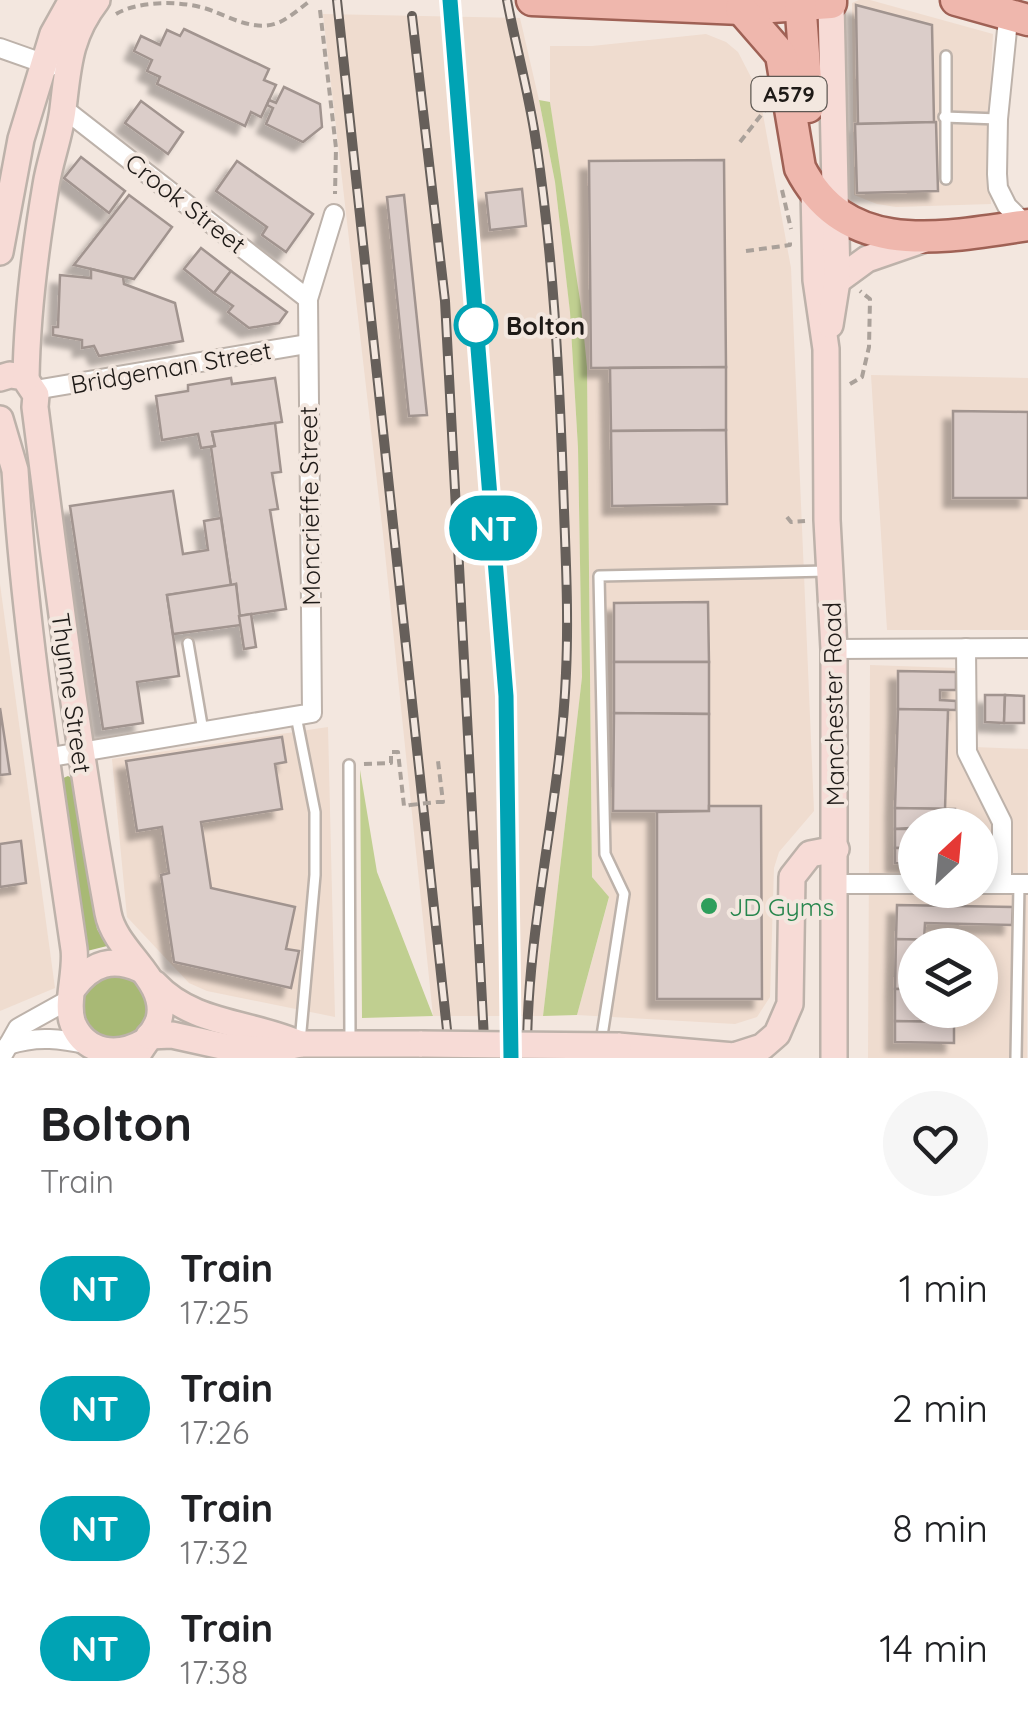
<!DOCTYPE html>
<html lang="en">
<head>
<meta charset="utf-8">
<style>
	body { margin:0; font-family:Quicksand,sans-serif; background:#f6f6f6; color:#202124; height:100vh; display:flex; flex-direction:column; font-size:38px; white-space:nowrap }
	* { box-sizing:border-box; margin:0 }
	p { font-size:32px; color:#757577 }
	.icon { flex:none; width:55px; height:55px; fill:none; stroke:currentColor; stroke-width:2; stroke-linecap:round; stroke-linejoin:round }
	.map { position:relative; height:1058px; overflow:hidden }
	.panel { display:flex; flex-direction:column; background:#fff; flex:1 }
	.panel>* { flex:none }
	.badge { padding:0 20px; border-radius:32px; font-size:35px; line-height:65px }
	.needle { width:65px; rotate:26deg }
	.controls { position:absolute; left:898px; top:808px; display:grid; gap:20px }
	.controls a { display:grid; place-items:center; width:100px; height:100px; border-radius:50%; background:#fff; box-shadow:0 5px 15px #0003; font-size:50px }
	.map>.badge { position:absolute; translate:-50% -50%; box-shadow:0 0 0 5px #fff }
	.round { display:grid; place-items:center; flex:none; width:105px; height:105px; border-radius:52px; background:#f6f6f6 }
	.overview { display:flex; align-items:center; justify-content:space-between; height:170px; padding:0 40px }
	h1 { font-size:48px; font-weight:800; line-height:75px }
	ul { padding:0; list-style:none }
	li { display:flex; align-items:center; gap:30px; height:120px; padding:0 40px }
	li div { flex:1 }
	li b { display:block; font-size:38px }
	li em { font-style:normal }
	li .badge { min-width:110px; font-weight:700; text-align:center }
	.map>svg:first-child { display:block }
	.built { fill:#efdccf; fill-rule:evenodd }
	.green { fill:#c0cf90 }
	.forest { fill:#a8b975 }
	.building { fill:#dbcdc9; stroke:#a1948f; stroke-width:2.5; filter:url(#shadow) }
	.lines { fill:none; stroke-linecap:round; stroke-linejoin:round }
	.lane-casing { stroke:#bdb2aa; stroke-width:14 }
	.street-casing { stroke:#bdb2aa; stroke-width:22 }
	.secondary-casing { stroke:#bdb2aa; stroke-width:30 }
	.primary-casing { stroke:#9f6155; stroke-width:35 }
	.path { stroke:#aaa19a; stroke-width:4; stroke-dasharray:8 5; stroke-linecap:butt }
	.lane { stroke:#fff; stroke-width:9 }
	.street { stroke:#fff; stroke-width:18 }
	.secondary { stroke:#f7dbd6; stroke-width:25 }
	.primary { stroke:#efb7ad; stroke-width:30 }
	.rail-casing { stroke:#665f5a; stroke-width:10 }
	.rail { stroke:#f3e7df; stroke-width:6; stroke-dasharray:19; stroke-linecap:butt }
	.secondary-bridge-casing { stroke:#bdb2aa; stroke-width:30; stroke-linecap:butt }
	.path-bridge { stroke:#aaa19a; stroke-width:4; stroke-dasharray:8 5; stroke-linecap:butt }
	.secondary-bridge { stroke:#f7dbd6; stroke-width:25 }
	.line-casing { stroke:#fff; stroke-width:22 }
	.line { stroke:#00a3b4; stroke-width:15 }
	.stop-dot { fill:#fff; stroke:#00a3b4; stroke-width:5 }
	.leisure-dot { fill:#2e9e5b; stroke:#f3e7df; stroke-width:4 }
	.labels { text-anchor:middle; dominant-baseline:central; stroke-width:8; stroke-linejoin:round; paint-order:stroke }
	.shield { fill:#f3e7df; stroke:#5e5853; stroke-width:2.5 }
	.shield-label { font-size:22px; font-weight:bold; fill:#1e1a17 }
	.street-label { font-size:25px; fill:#1e1a17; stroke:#f3e7df }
	.stop-label { font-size:25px; font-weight:bold; fill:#1e1a17; stroke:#f3e7df; text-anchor:start }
	.leisure-label { font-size:25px; fill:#27864d; stroke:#f3e7df; text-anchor:start }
</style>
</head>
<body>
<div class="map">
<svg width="1028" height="1058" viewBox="0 0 1028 1058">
	<defs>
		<filter id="shadow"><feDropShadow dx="-9" dy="9" stdDeviation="2.5" flood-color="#0004"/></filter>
	</defs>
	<rect width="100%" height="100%" fill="#f3e7df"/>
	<g class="built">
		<path d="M859,0H870L993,34L987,161L991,204L896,207L877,204L854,195L852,3Z"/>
		<path d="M323,14L520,18L539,100L555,182L570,311L578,448L582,677L543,1016H433L383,534Z"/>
		<path d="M706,34L726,42L738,52L753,81L757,108L762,109L791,268L814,811L779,852L774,868L770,997L757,1017L735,1024L577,1015L609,898L592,877L587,368L550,102V46H592Z"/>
		<path d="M871,375L1028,378V630H887Z"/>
		<path d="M0,584L55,988L0,1011Z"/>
		<path d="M870,665L956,668L975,674L974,747L1028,749L1027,1058H868ZM915,825H980V890H915ZM915,945H980V1010H915Z"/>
		<path d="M328,727L335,1017L207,991L189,983L127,917L112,759Z"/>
	</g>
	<g class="green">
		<path d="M539,100L550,102L581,307L587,367L592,877L609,897L577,1015L543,1016L582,677L578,448L570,312L555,182Z"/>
		<path d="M360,770L377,872L433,1016L362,1018Z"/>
	</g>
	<g class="forest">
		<path d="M68,776L75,780L97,929L107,946L83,952L61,779Z"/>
		<circle cx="114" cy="1007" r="33"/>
	</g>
	<g class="building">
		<path d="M856,5L932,25L934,122L858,124Z"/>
		<path d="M184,29L269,69L264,80L276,85L261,117L251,112L245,126L157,84L160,77L147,71L152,60L134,51L141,36L160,45L167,30L180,36Z"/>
		<path d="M284,87L320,104L322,127L303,142L266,124L273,108L267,105L269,100L276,103Z"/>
		<path d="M141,101L183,132L168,154L125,123Z"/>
		<path d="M936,122L938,191L857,193L855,124Z"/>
		<path d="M81,157L125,191L109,213L64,178Z"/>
		<path d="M724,160L726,367L591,368L589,161Z"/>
		<path d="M237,161L313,214L286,252L262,235L267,227L216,191Z"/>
		<path d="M522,189L526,226L490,230L486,193Z"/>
		<path d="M129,195L172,227L134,279L74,265Z"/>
		<path d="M404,195L427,415L409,416L387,197Z"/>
		<path d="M201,248L231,271L214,293L184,269Z"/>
		<path d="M91,269L123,277L124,284L175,303L183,341L99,356L94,346L82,348V340L53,335V327H58L60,275L91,278Z"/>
		<path d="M231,271L287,312L279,323L249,328L228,312L233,306L214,293Z"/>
		<path d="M726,367V430L611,431L610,368Z"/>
		<path d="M231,378L232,384L275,378L282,422L212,432L215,446L201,448L198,434L162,440L156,396L188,391V385Z"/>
		<path d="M953,411L1028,412V498H953Z"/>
		<path d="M275,423L281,472L272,473L278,509L270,510L286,609L239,616L236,584L231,586L211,447L215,446L212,432Z"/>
		<path d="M726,430L727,504L612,506L611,431Z"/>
		<path d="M173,491L183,554L208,550L204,521L221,518L231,586L167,595L179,676L137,682L143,723L103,729L70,506Z"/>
		<path d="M236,584L241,625L173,634L167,595Z"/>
		<path d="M708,602L709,662H614V603Z"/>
		<path d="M251,614L256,647L244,649L239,616Z"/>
		<path d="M614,662H709V714L614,713Z"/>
		<path d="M898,671L956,672V690H940V700L956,701V710L898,709Z"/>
		<path d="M985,695H1005L1004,723L985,722Z"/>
		<path d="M1005,695L1024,696V723H1004Z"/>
		<path d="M0,708L10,774L0,775Z"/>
		<path d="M898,709L948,710L945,809L895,808Z"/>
		<path d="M614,713L709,714V811H613Z"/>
		<path d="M282,737L286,762L275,764L282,809L201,822L211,888L295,907L286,949L299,951L291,988L174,962L161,875L169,873L162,827L137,831L126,761Z"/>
		<path d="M709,806H761L762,999H657V812L709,811Z"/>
		<path d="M895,808L955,809V825L895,829Z"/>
		<rect x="895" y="829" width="20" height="19"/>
		<path d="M21,841L26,883L0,887V844Z"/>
		<path d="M895,848H915V864L895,863Z"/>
		<path d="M897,905L1013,907L1012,925L925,923L924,940L896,939Z"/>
		<path d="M896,939L938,940V945H915V989H895Z"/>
		<path d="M895,989H915V1010L946,1012V1022L895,1021Z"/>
		<path d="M895,1021L954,1022V1043L895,1042Z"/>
	</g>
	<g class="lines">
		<defs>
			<g id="lane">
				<path d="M944,117L998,119"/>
				<path d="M946,179V56"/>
				<path d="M188,643L203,731"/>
				<path d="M296,716L315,812V875L300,1042"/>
				<path d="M349,765L350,1042"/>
				<path d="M601,1042L624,894L605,854L599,576L827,571"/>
				<path d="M1016,1058L1019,884"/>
			</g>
			<g id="street">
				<path d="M1009,10L998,119L997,174L998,188L1007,206L1026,225"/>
				<path d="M0,48L51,66"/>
				<path d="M63,108L308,299"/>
				<path d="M35,390L307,344"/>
				<path d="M966,648L967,752L1002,822V884"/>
				<path d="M834,649L1028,648"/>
				<path d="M45,758L312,713L308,299L334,214"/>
				<path d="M836,884H915"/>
				<path d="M980,884H1028"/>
				<path d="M8,1045C38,1035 61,1039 91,1045"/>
				<path d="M1,1058L18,1028L70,999"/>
			</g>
			<g id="secondary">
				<path d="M814,190L816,280L826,349L827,520L834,649V1058"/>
				<path d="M0,252L21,139L53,34L72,0"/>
				<path d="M837,281L867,259L925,239"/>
				<path d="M830,325L837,281L831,3"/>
				<path d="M0,378L10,375L24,377L36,395L35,407C57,576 77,745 108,913C115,952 169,980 159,1019C155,1033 142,1044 136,1058"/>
				<path d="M26,378C27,313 35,250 46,185C50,160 60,135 63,109C68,67 69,36 97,0"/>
				<path d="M0,419L15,470C25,631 51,790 74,949C77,973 65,1004 73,1024C86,1054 118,1057 144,1042"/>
				<path d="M155,984C193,1025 251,1022 300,1044"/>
				<path d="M74,987C92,963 113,957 140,969"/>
				<path d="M149,1036L172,1035L226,1047L273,1050L300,1044H422"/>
				<path d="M618,1046L734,1056L762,1047L777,1034L790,1004L792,877L810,854L836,849"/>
			</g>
			<g id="primary">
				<path d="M532,0L741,9L831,3V0"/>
				<path d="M800,0L808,107"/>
				<path d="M956,0L1028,20"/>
				<path d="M741,9L781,55L800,168C847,260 945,237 1028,225"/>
			</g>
		</defs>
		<use href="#lane" class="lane-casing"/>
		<use href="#street" class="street-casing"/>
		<use href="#secondary" class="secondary-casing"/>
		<use href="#primary" class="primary-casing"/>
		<g class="path">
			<path d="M320,10L336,148L335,194"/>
			<path d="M116,14C140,0 185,0 213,11C233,19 257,32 280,22C290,17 302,7 311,0"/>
			<path d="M740,142L765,110"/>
			<path d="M782,190L791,229"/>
			<path d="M746,251L790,245V241"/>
			<path d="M850,384L862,377L869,347L870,299L860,291"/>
			<path d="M787,517L791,522L805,521"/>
			<path d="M364,764L391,763V752H398L404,806L410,805"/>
			<path d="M437,802H443L438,761"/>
		</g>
		<use href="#lane" class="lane"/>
		<use href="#street" class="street"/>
		<use href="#secondary" class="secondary"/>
		<use href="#primary" class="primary"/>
		<defs>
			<g id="rail">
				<path d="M337,0L450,1058"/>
				<path d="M450,0L506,697L511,1058"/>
				<path d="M507,0C516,47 529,94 536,142C553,255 559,368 563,482C565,546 569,609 566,673C561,802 526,928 527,1058"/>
				<path d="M412,16L445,301L485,1058"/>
			</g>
		</defs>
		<use href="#rail" class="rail-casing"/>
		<use href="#rail" class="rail"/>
		<defs>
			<path id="secondary-bridge" d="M422,1044L618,1046"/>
		</defs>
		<use href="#secondary-bridge" class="secondary-bridge-casing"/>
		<path class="path-bridge" d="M410,805L437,802"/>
		<use href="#secondary-bridge" class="secondary-bridge"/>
	</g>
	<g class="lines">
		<defs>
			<path id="line" d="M450,0L506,696L511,1058"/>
		</defs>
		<use href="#line" class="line-casing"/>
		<use href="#line" class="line"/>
	</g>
	<circle class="stop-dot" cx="476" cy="325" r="20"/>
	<circle class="leisure-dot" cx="709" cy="906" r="10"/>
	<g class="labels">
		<rect class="shield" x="751.5" y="77" width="75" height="34" rx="8"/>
		<g class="shield-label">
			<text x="789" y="94">A579</text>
		</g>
		<g class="street-label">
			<text transform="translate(186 203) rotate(38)">Crook Street</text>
			<text transform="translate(171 367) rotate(-10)">Bridgeman Street</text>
			<text transform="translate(309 506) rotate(-91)">Moncrieffe Street</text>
			<text transform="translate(72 693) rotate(82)">Thynne Street</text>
			<text transform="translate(833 704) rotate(-91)">Manchester Road</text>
		</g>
		<g class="stop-label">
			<text x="506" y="325">Bolton</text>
		</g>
		<g class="leisure-label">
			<text x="729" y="906">JD Gyms</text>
		</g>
	</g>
</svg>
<div class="controls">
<a><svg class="needle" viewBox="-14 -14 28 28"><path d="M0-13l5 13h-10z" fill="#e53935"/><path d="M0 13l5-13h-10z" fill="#757577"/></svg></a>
<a><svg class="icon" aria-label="layers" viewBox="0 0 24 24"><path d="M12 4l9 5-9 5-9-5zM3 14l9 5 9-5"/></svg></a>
</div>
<b class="badge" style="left:493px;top:528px;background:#00a3b4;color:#fff">NT</b>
</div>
<section class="panel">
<div class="overview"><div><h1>Bolton</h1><p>Train</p></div><a class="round"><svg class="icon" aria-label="heart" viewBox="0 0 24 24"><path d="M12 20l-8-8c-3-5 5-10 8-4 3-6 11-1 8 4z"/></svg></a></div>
<ul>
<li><span class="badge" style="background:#00a3b4;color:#fff">NT</span><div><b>Train</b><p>17:25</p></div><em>1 min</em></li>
<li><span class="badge" style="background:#00a3b4;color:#fff">NT</span><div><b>Train</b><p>17:26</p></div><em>2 min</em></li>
<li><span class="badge" style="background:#00a3b4;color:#fff">NT</span><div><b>Train</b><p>17:32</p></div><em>8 min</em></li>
<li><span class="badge" style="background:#00a3b4;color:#fff">NT</span><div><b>Train</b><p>17:38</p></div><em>14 min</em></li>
</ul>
</section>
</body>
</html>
